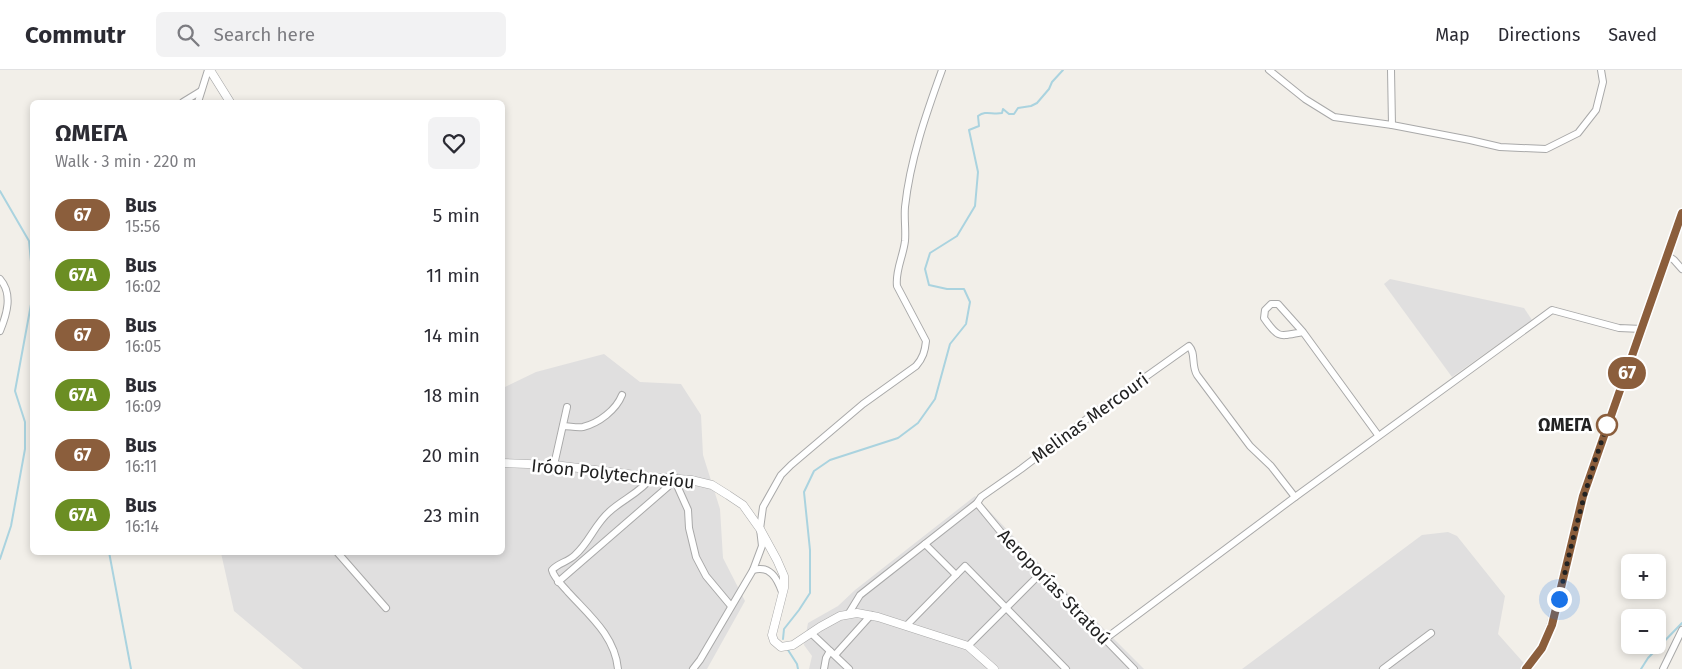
<!DOCTYPE html>
<html lang="en">
<head>
<meta charset="utf-8">
<style>
	body { margin:0; font-family:"Fira Sans",sans-serif; background:#f2f2f3; color:#2b2b33; height:100vh; display:flex; flex-direction:column; font-size:19px; white-space:nowrap }
	* { box-sizing:border-box; margin:0 }
	p { font-size:16px; color:#7c7c81 }
	.icon { flex:none; width:28px; height:28px; fill:none; stroke:currentColor; stroke-width:2; stroke-linecap:round; stroke-linejoin:round }
	.map { position:relative; flex:1; overflow:hidden }
	.side { position:absolute; left:30px; top:30px; width:475px; height:455px; display:flex; flex-direction:column; background:#fff; border-radius:8px; box-shadow:0 2px 8px #0003 }
	.side>* { flex:none }
	.badge { padding:0 10px; border-radius:16px; font-size:18px; line-height:32px }
	.controls { position:absolute; left:1621px; top:484px; display:grid; gap:10px }
	.controls a { display:grid; place-items:center; width:45px; height:45px; border-radius:8px; background:#fff; box-shadow:0 2px 8px #0003; font-size:25px }
	.you { position:absolute; width:25px; height:25px; margin:-12px; border:4px solid #fff; border-radius:50%; background:#1a73e8; box-shadow:0 0 0 8px #1a73e833 }
	.map>.badge { position:absolute; translate:-50% -50%; box-shadow:0 0 0 2px #fff }
	.round { display:grid; place-items:center; flex:none; width:52px; height:52px; border-radius:8px; background:#f2f2f3 }
	.overview { display:flex; align-items:center; justify-content:space-between; height:85px; padding:0 25px }
	h1 { font-size:24px; font-weight:700; line-height:38px }
	ul { padding:0; list-style:none }
	li { display:flex; align-items:center; gap:15px; height:60px; padding:0 25px }
	li div { flex:1 }
	li b { display:block; font-size:19px }
	li em { font-style:normal }
	li .badge { min-width:55px; font-weight:700; text-align:center }
	header { display:flex; align-items:center; gap:30px; box-sizing:border-box; height:70px; padding:0 25px; background:#fff; border-bottom:1px solid #e1e1e2 }
	header strong { font-size:24px }
	nav { display:flex; gap:28px; margin-inline-start:auto; font-size:18px }
	.search { width:350px; height:45px; background:#f2f2f3; display:flex; align-items:center; gap:12px; box-sizing:border-box; padding:0 18px; border-radius:8px; color:#7c7c81; font-size:19px }
	.map>svg:first-child { display:block }
	.residential { fill:#e0dfdf }
	.lines { fill:none; stroke-linecap:round; stroke-linejoin:round }
	.stream { stroke:#aad3df; stroke-width:2 }
	.minor-casing { stroke:#a9a9a9; stroke-width:8 }
	.tertiary-casing { stroke:#a9a9a9; stroke-width:9 }
	.minor { stroke:#fff; stroke-width:6 }
	.tertiary { stroke:#fff; stroke-width:8 }
	.line-casing { stroke:#fff; stroke-width:11 }
	.line { stroke:#8b5e3c; stroke-width:8 }
	.walk { stroke:#222; stroke-width:5; stroke-dasharray:0 9 }
	.stop-dot { fill:#fff; stroke:#8b5e3c; stroke-width:2.5 }
	.labels { text-anchor:middle; dominant-baseline:central; stroke-width:5; stroke-linejoin:round; paint-order:stroke }
	.street-label { font-size:18px; fill:#222; stroke:#fff }
	.stop-label { font-size:18px; font-weight:bold; fill:#222; stroke:#fff; text-anchor:end }
</style>
</head>
<body>
<header>
<strong>Commutr</strong>
<div class="search"><svg class="icon" aria-label="search" viewBox="0 0 24 24"><circle cx="10" cy="10" r="6"/><path d="M15 15l6 6"/></svg>Search here</div>
<nav><a>Map</a><a>Directions</a><a>Saved</a></nav>
</header>
<div class="map">
<svg width="1682" height="599" viewBox="0 0 1682 599">
	<rect width="100%" height="100%" fill="#f2efe9"/>
	<g class="residential">
		<path d="M1390,209L1524,238L1532,250L1452,307L1384,214Z"/>
		<path d="M604,284L640,312L681,314L701,345L703,385L720,439L723,488L745,531L707,599H303L234,541L221,483L502,482L503,318L536,302Z"/>
		<path d="M975,426L1054,509L1144,599H809L812,586L804,575L808,553L838,536L855,520Z"/>
		<path d="M1448,462L1457,466L1505,526L1498,564L1529,599H1242L1422,465Z"/>
	</g>
	<g class="lines">
		<g class="stream">
			<path d="M0,121L29,171L32,202"/>
			<path d="M109,482L131,599"/>
			<path d="M0,489L11,456L25,379V352L15,321L32,229"/>
			<path d="M783,569L784,559L799,540L810,523V480L804,422L814,401L830,390L898,368L918,353L935,329L950,274L966,254L970,232L964,219H947L929,215L925,199L930,183L957,166L975,136L978,102L969,60L979,56L978,46C986,40 992,45 1002,43L1003,39L1009,44H1014L1018,38L1031,36L1037,33L1049,19L1052,12L1063,0"/>
			<path d="M788,580L797,594L798,599"/>
			<path d="M1641,599L1648,588L1682,553"/>
		</g>
		<defs>
			<g id="minor">
				<path d="M1269,0L1305,29L1334,47L1392,55L1470,70L1500,77L1546,79L1578,63L1596,40L1603,12L1601,0"/>
				<path d="M1391,0L1392,55"/>
				<path d="M183,32L201,21"/>
				<path d="M198,32L208,0"/>
				<path d="M1667,185L1674,190L1682,199"/>
				<path d="M0,209C13,224 7,244 0,261"/>
				<path d="M1303,262L1278,234H1271L1265,240L1264,248C1279,270 1280,266 1303,262L1378,365"/>
				<path d="M563,356C569,356 577,358 583,357C599,353 616,340 622,325"/>
				<path d="M554,395L567,337"/>
				<path d="M671,409L675,411L688,440L689,458L696,487L706,506L731,536"/>
				<path d="M977,433L1000,461L1134,599"/>
				<path d="M925,474L956,505"/>
				<path d="M337,482L386,538"/>
				<path d="M753,500L762,476L760,459L763,437L781,405L791,395L863,334L916,296C923,288 925,281 926,271L897,216C895,201 903,187 905,171C906,160 904,148 905,137C910,90 926,44 942,0"/>
				<path d="M558,512L678,408"/>
				<path d="M849,543L860,525L977,433L981,427L1021,399L1092,345L1189,276C1196,283 1191,295 1197,305L1250,376L1271,396L1295,427"/>
				<path d="M906,556L965,496L1066,599"/>
				<path d="M811,563L849,599"/>
				<path d="M1105,569L1295,427L1552,240L1619,258L1642,259"/>
				<path d="M968,576L1041,503"/>
				<path d="M835,585L871,545"/>
				<path d="M618,599C615,566 589,545 568,522C562,515 554,508 552,500C558,493 568,492 575,485C589,473 595,454 609,442C623,429 640,423 652,407"/>
				<path d="M693,599L700,590L753,500C770,495 777,508 782,522"/>
				<path d="M824,599L826,588L830,581"/>
				<path d="M1383,599L1431,563"/>
				<path d="M1663,599L1682,560"/>
			</g>
			<g id="tertiary">
				<path d="M210,0L230,32"/>
				<path d="M502,393L554,395L652,407L691,410L712,415L728,425L743,435L760,459L777,490L784,506V518L772,565L774,571L781,577L793,575L820,557L840,546L857,543L878,547L968,576L994,599"/>
				<path d="M1526,599L1542,578L1551,555L1583,427L1682,143"/>
			</g>
		</defs>
		<use href="#minor" class="minor-casing"/>
		<use href="#tertiary" class="tertiary-casing"/>
		<use href="#minor" class="minor"/>
		<use href="#tertiary" class="tertiary"/>
	</g>
	<g class="lines">
		<defs>
			<path id="line" d="M1526,599L1542,578L1552,555L1583,426L1682,143"/>
		</defs>
		<use href="#line" class="line-casing"/>
		<use href="#line" class="line"/>
		<path class="walk" d="M1559,529C1573,466 1587,409 1610,348L1607,355"/>
	</g>
	<circle class="stop-dot" cx="1607" cy="355" r="10"/>
	<g class="labels">
		<g class="street-label">
			<text transform="translate(1090 348) rotate(-36)">Melinas Mercouri</text>
			<text transform="translate(613 404) rotate(6)">Iróon Polytechneíou</text>
			<text transform="translate(1054 517) rotate(46)">Aeroporías Stratoú</text>
		</g>
		<g class="stop-label">
			<text x="1592" y="355">ΩΜΕΓΑ</text>
		</g>
	</g>
</svg>
<div class="controls">
<a>+</a>
<a>−</a>
</div>
<div class="you" style="left:1559px;top:529px"></div>
<b class="badge" style="left:1627px;top:303px;background:#8b5e3c;color:#fff">67</b>
<section class="side">
<div class="overview"><div><h1>ΩΜΕΓΑ</h1><p>Walk · 3 min · 220 m</p></div><a class="round"><svg class="icon" aria-label="heart" viewBox="0 0 24 24"><path d="M12 20l-8-8c-3-5 5-10 8-4 3-6 11-1 8 4z"/></svg></a></div>
<ul>
<li><span class="badge" style="background:#8b5e3c;color:#fff">67</span><div><b>Bus</b><p>15:56</p></div><em>5 min</em></li>
<li><span class="badge" style="background:#6b8e23;color:#fff">67Α</span><div><b>Bus</b><p>16:02</p></div><em>11 min</em></li>
<li><span class="badge" style="background:#8b5e3c;color:#fff">67</span><div><b>Bus</b><p>16:05</p></div><em>14 min</em></li>
<li><span class="badge" style="background:#6b8e23;color:#fff">67Α</span><div><b>Bus</b><p>16:09</p></div><em>18 min</em></li>
<li><span class="badge" style="background:#8b5e3c;color:#fff">67</span><div><b>Bus</b><p>16:11</p></div><em>20 min</em></li>
<li><span class="badge" style="background:#6b8e23;color:#fff">67Α</span><div><b>Bus</b><p>16:14</p></div><em>23 min</em></li>
</ul>
</section>
</div>
</body>
</html>
